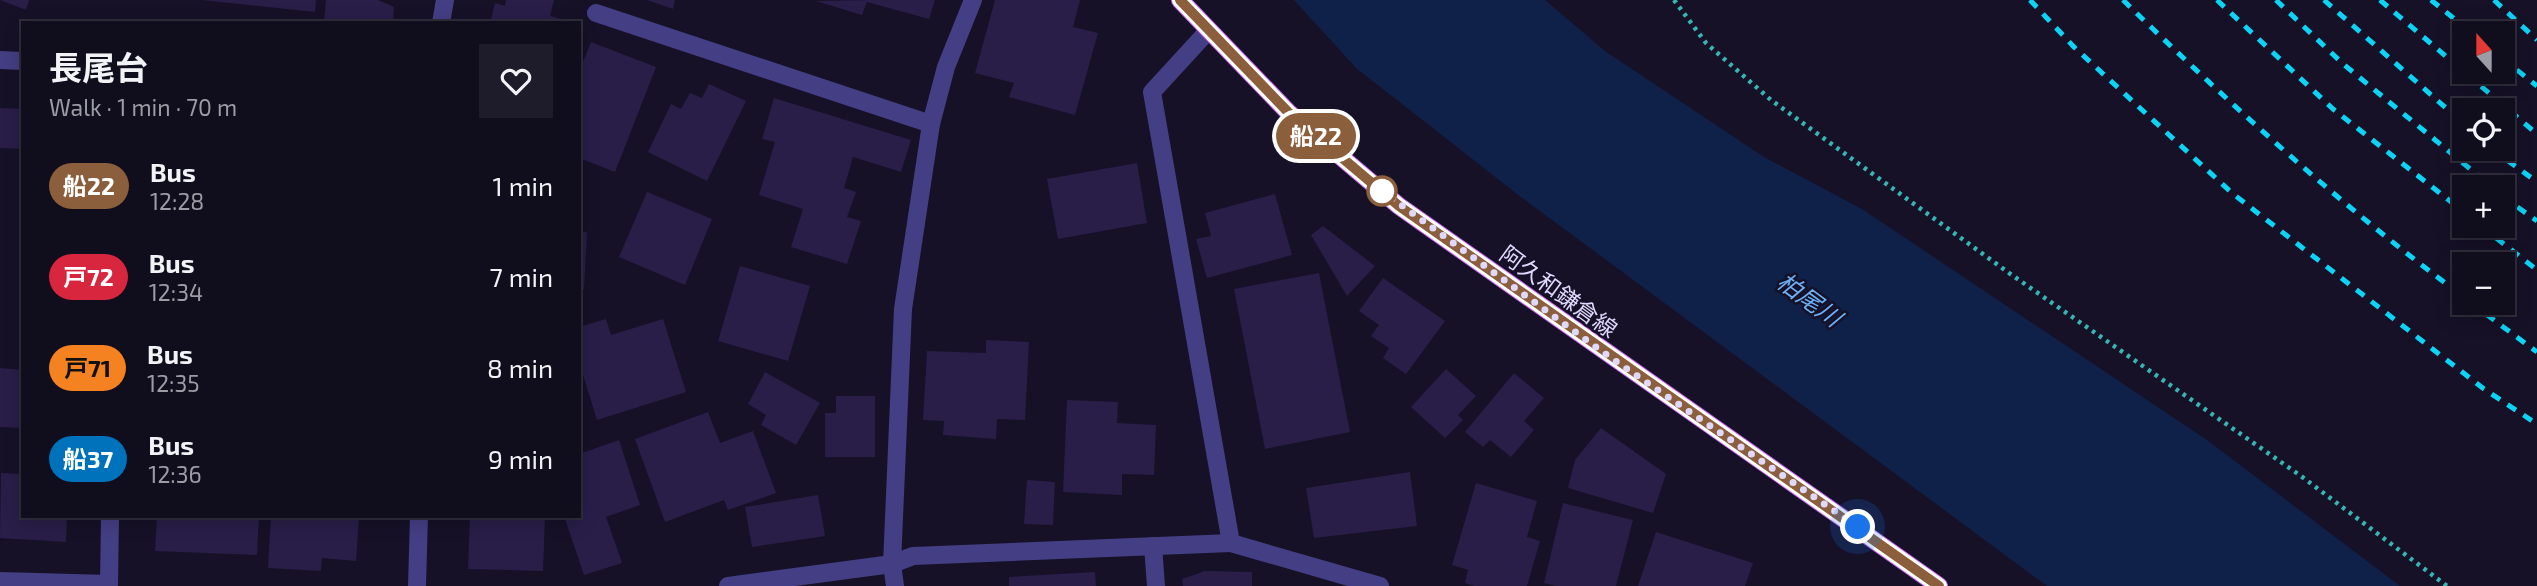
<!DOCTYPE html>
<html lang="en">
<head>
<meta charset="utf-8">
<style>
	body { margin:0; font-family:"Exo 2","Noto Sans JP",sans-serif; background:#1e1b2a; color:#f1f3f6; height:100vh; display:flex; flex-direction:column; font-size:26px; white-space:nowrap }
	* { box-sizing:border-box; margin:0 }
	p { font-size:23px; color:#9c9ca4 }
	.icon { flex:none; width:38px; height:38px; fill:none; stroke:currentColor; stroke-width:2; stroke-linecap:round; stroke-linejoin:round }
	.map { position:relative; flex:1; overflow:hidden }
	.details { position:absolute; left:21px; top:21px; width:560px; height:497px; display:flex; flex-direction:column; background:#100d1d; border-radius:0px; box-shadow:0 4px 18px #0003,0 0 0 2px #302d3b }
	.details>* { flex:none }
	.badge { padding:0 14px; border-radius:23px; font-size:24px; line-height:46px }
	.needle { width:46px; rotate:339deg }
	.buttons { position:absolute; left:2452px; top:21px; display:grid; gap:14px }
	.buttons a { display:grid; place-items:center; width:63px; height:63px; border-radius:0px; background:#100d1d; box-shadow:0 4px 18px #0003,0 0 0 2px #302d3b; font-size:35px }
	.you { position:absolute; width:35px; height:35px; margin:-18px; border:5px solid #fff; border-radius:50%; background:#1a73e8; box-shadow:0 0 0 10px #1a73e833 }
	.map>.badge { position:absolute; translate:-50% -50%; box-shadow:0 0 0 4px #fff }
	.round { display:grid; place-items:center; flex:none; width:74px; height:74px; border-radius:0px; background:#1e1b2a }
	.summary { display:flex; align-items:center; justify-content:space-between; height:119px; padding:0 28px }
	h1 { font-size:33px; font-weight:700; line-height:52px }
	ul { padding:0; list-style:none }
	li { display:flex; align-items:center; gap:21px; height:91px; padding:0 28px }
	li div { flex:1 }
	li b { display:block; font-size:26px }
	li em { font-style:normal }
	li .badge { min-width:77px; font-weight:700; text-align:center }
	.map>svg:first-child { display:block }
	.water { fill:#0f2149 }
	.building { fill:#281e48 }
	.lines { fill:none; stroke-linecap:round; stroke-linejoin:round }
	.path { stroke:#35b5b3; stroke-width:4.5; stroke-dasharray:3.5 5; stroke-linecap:butt }
	.minor { stroke:#443e84; stroke-width:18 }
	.major { stroke:#c864f9; stroke-width:18 }
	.rail { stroke:#0cd4f6; stroke-width:5; stroke-dasharray:10 9; stroke-linecap:butt }
	.line-casing { stroke:#fff; stroke-width:16 }
	.line { stroke:#8b5e3c; stroke-width:10 }
	.walk { stroke:#dfd9fe; stroke-width:7; stroke-dasharray:0 12.6 }
	.stop-dot { fill:#fff; stroke:#8b5e3c; stroke-width:3.5 }
	.labels { text-anchor:middle; dominant-baseline:central; stroke-width:5; stroke-linejoin:round; paint-order:stroke }
	.street-label { font-size:23px; fill:#dfd9fe; stroke:#161127 }
	.water-label { font-size:24px; font-style:italic; fill:#6bb1f9; stroke:#161127 }
</style>
</head>
<body>
<div class="map">
<svg width="2537" height="586" viewBox="0 0 2537 586">
	<rect width="100%" height="100%" fill="#161127"/>
	<path class="water" d="M1294,0H1545L1605,51L1764,157L1862,209L2207,440L2400,586H2047L1517,194L1356,68Z"/>
	<g class="building">
		<path d="M0,0H29L26,10Z"/>
		<path d="M202,0H316L315,12Z"/>
		<path d="M326,0H378L394,7L393,23H324Z"/>
		<path d="M506,0H554L550,16L565,20L564,23H490L495,3L505,6Z"/>
		<path d="M647,0H675L673,9Z"/>
		<path d="M867,0H935L929,19L867,2L862,15L816,1Z"/>
		<path d="M995,0H1080L1073,27L1098,33L1075,115L1009,97L1014,83L975,73Z"/>
		<path d="M591,42L656,67L615,172L579,158V72Z"/>
		<path d="M709,84L746,101L707,181L648,152L671,104L681,109L690,93L702,98Z"/>
		<path d="M774,98L911,140L901,172L853,157L844,188L856,192L847,217L861,221L847,264L791,247L803,209L759,195L775,142L762,139Z"/>
		<path d="M0,108L23,109V149L0,148Z"/>
		<path d="M1137,163L1147,223L1058,239L1047,179Z"/>
		<path d="M647,192L712,219L685,285L619,257Z"/>
		<path d="M1275,194L1292,255L1207,278L1196,239L1211,236L1205,213Z"/>
		<path d="M1323,226L1375,266L1347,296L1311,235Z"/>
		<path d="M579,231L587,232L584,289H579Z"/>
		<path d="M740,266L810,286L788,361L718,341Z"/>
		<path d="M1319,273L1350,432L1265,449L1234,289Z"/>
		<path d="M1383,278L1445,321L1406,374L1383,358L1389,348L1371,336L1379,325L1359,311Z"/>
		<path d="M606,319L611,335L663,319L686,392L597,420L579,362V327Z"/>
		<path d="M986,340L1029,342L1025,420L997,419L996,439L943,435L944,421L923,420L927,351L986,353Z"/>
		<path d="M0,368L23,370V428L0,427Z"/>
		<path d="M1446,369L1476,396L1458,415L1463,420L1445,438L1411,407Z"/>
		<path d="M765,372L820,403L796,445L761,425L766,415L748,404Z"/>
		<path d="M1514,373L1544,398L1524,421L1534,430L1511,457L1490,440L1483,447L1465,432Z"/>
		<path d="M836,396H875V457H825V413H836Z"/>
		<path d="M1067,400L1118,402L1117,423L1156,425L1154,475L1122,474V495L1063,492Z"/>
		<path d="M708,412L720,443L753,431L776,493L728,510L724,500L665,522L635,439Z"/>
		<path d="M1601,428L1666,474L1653,513L1568,488L1575,460Z"/>
		<path d="M619,440L640,505L606,517L622,563L584,575L564,516H579V454Z"/>
		<path d="M1410,472L1417,526L1314,538L1306,488Z"/>
		<path d="M1,473L23,474V516H67L66,542L0,538Z"/>
		<path d="M1027,480L1055,482L1053,525L1024,524Z"/>
		<path d="M1476,483L1537,501L1527,537L1540,541L1527,586H1474L1465,583L1468,570L1452,565Z"/>
		<path d="M818,495L825,536L752,547L745,507Z"/>
		<path d="M1563,503L1633,520L1616,586H1556L1544,583Z"/>
		<path d="M157,516H259L257,555L155,551Z"/>
		<path d="M271,516H359L356,561L322,558L321,571L268,568Z"/>
		<path d="M470,516H545L543,571L468,569Z"/>
		<path d="M1656,532L1753,563L1745,586H1638Z"/>
		<path d="M1205,571L1252,572V586H1183L1182,579Z"/>
		<path d="M1095,572L1096,586H1009V577Z"/>
	</g>
	<g class="lines">
		<path class="path" d="M1674,0L1706,43L1771,100L2009,273L2301,476L2447,586"/>
		<g class="minor">
			<path d="M596,13L931,124"/>
			<path d="M441,23L445,0"/>
			<path d="M1208,31L1152,92L1231,543L1380,586"/>
			<path d="M0,60L23,61"/>
			<path d="M1153,546L1156,586"/>
			<path d="M0,581L109,584"/>
			<path d="M109,586L110,516"/>
			<path d="M417,586L419,516"/>
			<path d="M728,586L892,564L913,556L1231,543"/>
			<path d="M895,586L892,564L903,309L931,124L946,67L973,0"/>
		</g>
		<path class="major" d="M1180,0L1288,112L1399,206L1939,586"/>
		<g class="rail">
			<path d="M2030,0L2074,47L2232,193L2484,389L2537,424"/>
			<path d="M2123,0C2231,105 2342,207 2464,297"/>
			<path d="M2217,0L2333,109L2464,212"/>
			<path d="M2276,0L2342,63L2492,187"/>
			<path d="M2324,0L2464,124"/>
			<path d="M2380,0L2537,134"/>
			<path d="M2431,0L2472,33"/>
			<path d="M2494,0L2537,40"/>
			<path d="M2502,58L2537,86"/>
			<path d="M2492,149L2537,182"/>
			<path d="M2502,196L2537,221"/>
			<path d="M2481,226L2537,270"/>
			<path d="M2471,303L2537,352"/>
		</g>
	</g>
	<g class="lines">
		<defs>
			<path id="line" d="M1180,0L1288,112L1399,206L1939,586"/>
		</defs>
		<use href="#line" class="line-casing"/>
		<use href="#line" class="line"/>
		<path class="walk" d="M1382,191L1611,358L1858,527"/>
	</g>
	<circle class="stop-dot" cx="1382" cy="191" r="14"/>
	<g class="labels">
		<g class="street-label">
			<text transform="translate(1559 291) rotate(36)">阿久和鎌倉線</text>
		</g>
		<g class="water-label">
			<text transform="translate(1810 299) rotate(36)">柏尾川</text>
		</g>
	</g>
</svg>
<div class="buttons">
<a><svg class="needle" viewBox="-14 -14 28 28"><path d="M0-13l5 13h-10z" fill="#e53935"/><path d="M0 13l5-13h-10z" fill="#9c9ca4"/></svg></a>
<a><svg class="icon" aria-label="locate" viewBox="0 0 24 24"><circle cx="12" cy="12" r="6"/><path d="M12 2v4M12 18v4M2 12h4M18 12h4"/></svg></a>
<a>+</a>
<a>−</a>
</div>
<div class="you" style="left:1858px;top:527px"></div>
<b class="badge" style="left:1316px;top:136px;background:#8b5e3c;color:#fff">船22</b>
<section class="details">
<div class="summary"><div><h1>長尾台</h1><p>Walk · 1 min · 70 m</p></div><a class="round"><svg class="icon" aria-label="heart" viewBox="0 0 24 24"><path d="M12 20l-8-8c-3-5 5-10 8-4 3-6 11-1 8 4z"/></svg></a></div>
<ul>
<li><span class="badge" style="background:#8b5e3c;color:#fff">船22</span><div><b>Bus</b><p>12:28</p></div><em>1 min</em></li>
<li><span class="badge" style="background:#d7263d;color:#fff">戸72</span><div><b>Bus</b><p>12:34</p></div><em>7 min</em></li>
<li><span class="badge" style="background:#f58220;color:#111">戸71</span><div><b>Bus</b><p>12:35</p></div><em>8 min</em></li>
<li><span class="badge" style="background:#0072bc;color:#fff">船37</span><div><b>Bus</b><p>12:36</p></div><em>9 min</em></li>
</ul>
</section>
</div>
</body>
</html>
